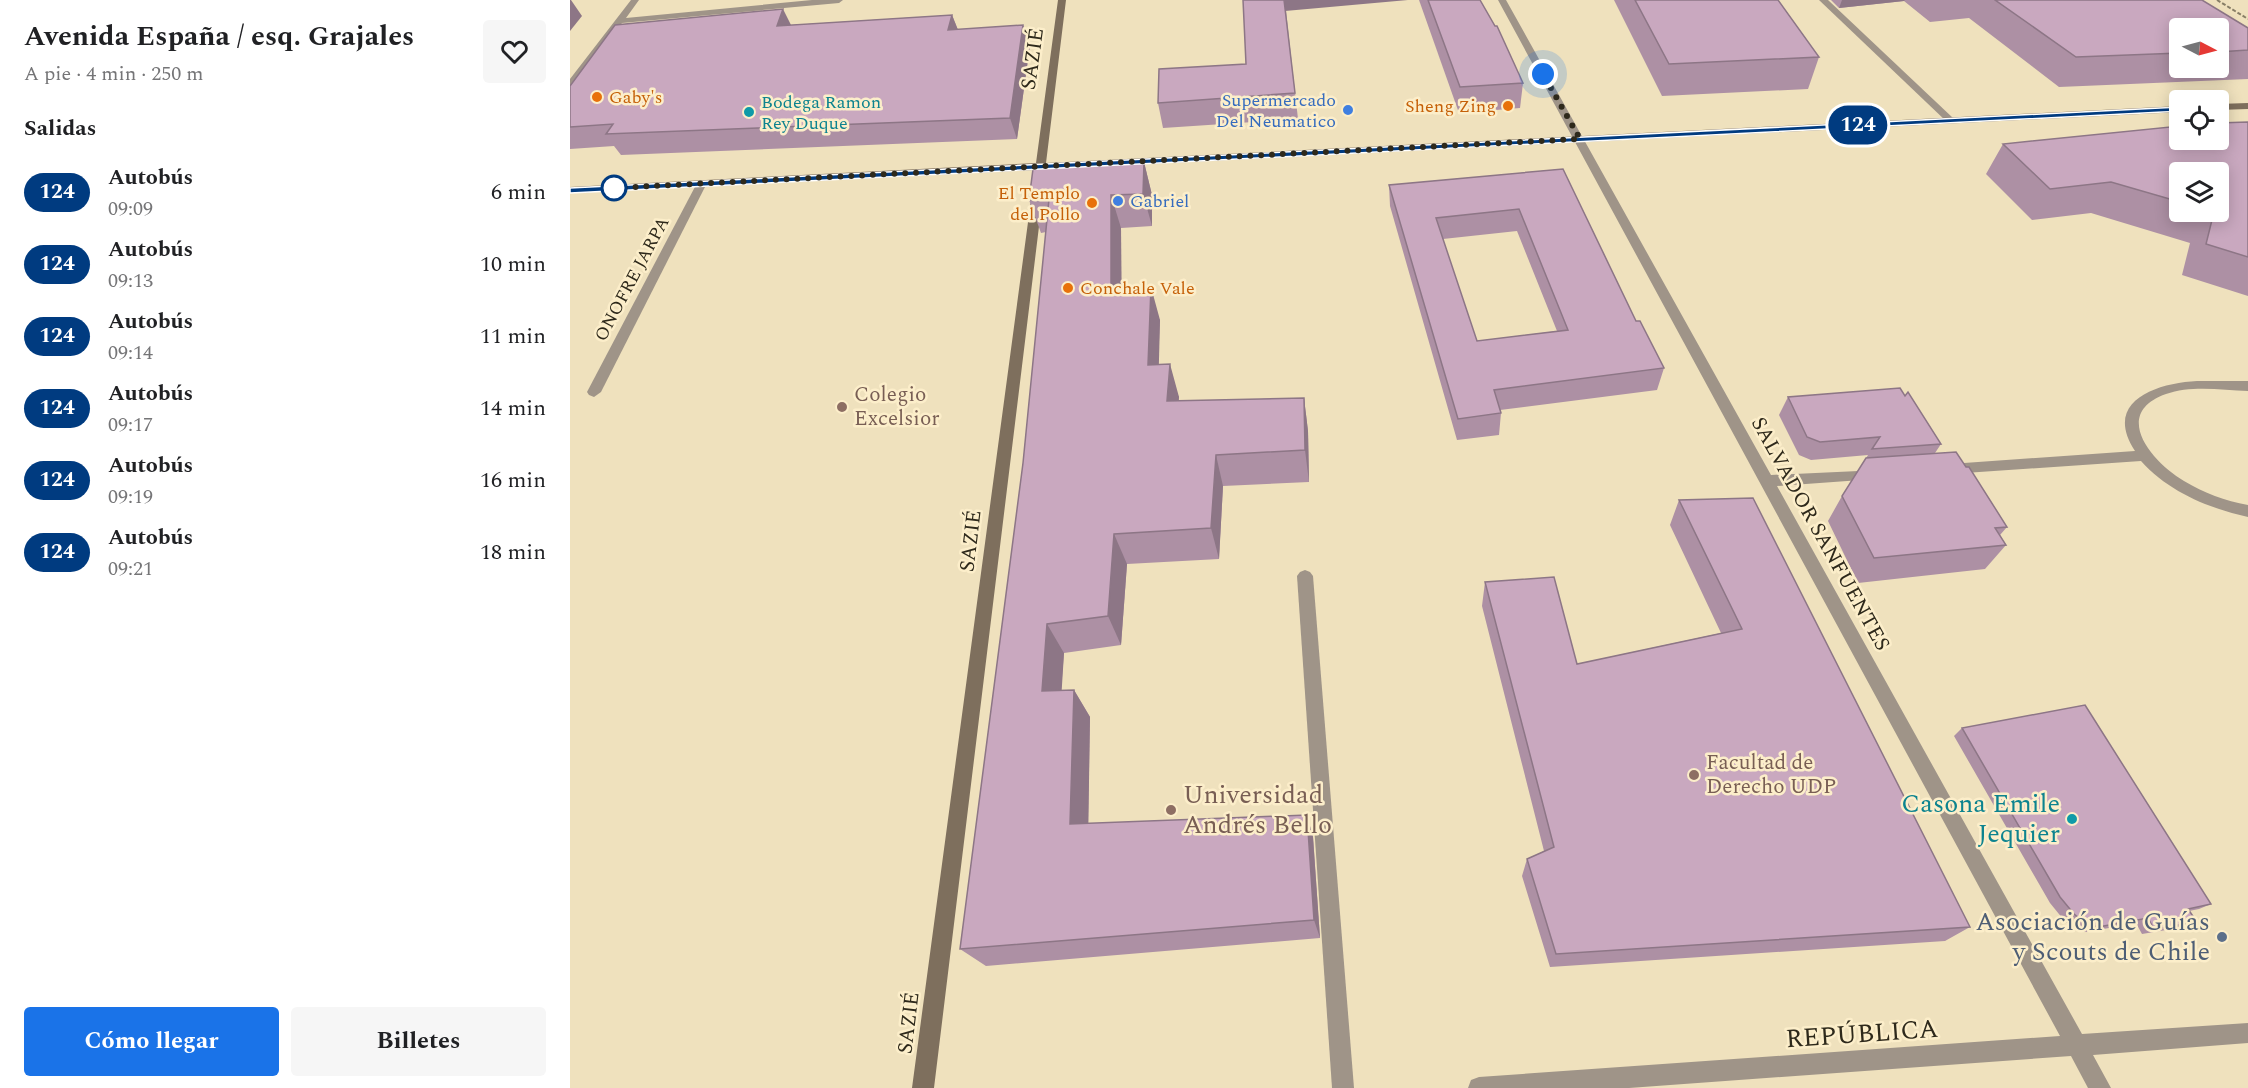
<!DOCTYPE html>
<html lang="es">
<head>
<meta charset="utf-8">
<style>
	body { margin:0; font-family:Spectral,serif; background:#f6f6f6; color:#202124; height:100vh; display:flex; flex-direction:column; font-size:22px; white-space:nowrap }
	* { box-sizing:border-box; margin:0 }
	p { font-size:20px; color:#757577 }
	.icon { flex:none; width:33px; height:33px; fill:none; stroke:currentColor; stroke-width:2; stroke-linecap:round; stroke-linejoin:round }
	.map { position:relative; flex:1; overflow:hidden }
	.sheet { display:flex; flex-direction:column; background:#fff; width:570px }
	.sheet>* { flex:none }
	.badge { padding:0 12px; border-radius:20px; font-size:21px; line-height:39px }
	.needle { width:39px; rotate:96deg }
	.controls { position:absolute; left:1599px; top:18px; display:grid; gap:12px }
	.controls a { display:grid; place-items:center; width:60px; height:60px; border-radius:6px; background:#fff; box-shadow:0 3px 15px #0003; font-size:30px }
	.you { position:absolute; width:30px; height:30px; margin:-15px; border:4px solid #fff; border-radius:50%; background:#1a73e8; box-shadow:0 0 0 9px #1a73e833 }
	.map>.badge { position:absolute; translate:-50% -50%; box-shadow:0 0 0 3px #fff }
	h2 { padding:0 24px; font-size:22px; line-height:54px }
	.round { display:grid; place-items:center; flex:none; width:63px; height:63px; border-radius:6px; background:#f6f6f6 }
	.headline { display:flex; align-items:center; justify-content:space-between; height:102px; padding:0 24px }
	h1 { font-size:28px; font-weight:700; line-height:45px }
	.cta { display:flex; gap:12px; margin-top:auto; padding:12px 24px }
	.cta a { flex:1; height:69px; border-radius:6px; background:#1a73e8; color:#fff; font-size:24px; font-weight:700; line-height:69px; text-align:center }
	.cta a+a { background:#f6f6f6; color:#202124 }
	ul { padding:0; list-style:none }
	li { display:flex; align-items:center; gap:18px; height:72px; padding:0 24px }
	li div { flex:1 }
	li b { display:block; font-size:22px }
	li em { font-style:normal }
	li .badge { min-width:66px; font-weight:700; text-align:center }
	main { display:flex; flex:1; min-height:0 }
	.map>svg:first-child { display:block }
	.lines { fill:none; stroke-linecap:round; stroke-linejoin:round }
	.path { stroke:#877e66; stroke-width:2; stroke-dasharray:4 2; stroke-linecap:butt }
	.lane { fill:#9f9488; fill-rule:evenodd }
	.street { fill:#9f9488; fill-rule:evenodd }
	.secondary { fill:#7e6f5d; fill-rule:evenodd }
	.wall { fill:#ad90a4; fill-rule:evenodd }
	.shaded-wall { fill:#8d7686 }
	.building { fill:#c9a8bf; stroke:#8d7686; stroke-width:1.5; fill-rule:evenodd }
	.line { fill:#003b80; stroke:#fff; stroke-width:1.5 }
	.walk { stroke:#2e291b; stroke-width:6; stroke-dasharray:0 10.8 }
	.food-dot { fill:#e8710a; stroke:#fceeca; stroke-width:2 }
	.shop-dot { fill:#3f7fe0; stroke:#fceeca; stroke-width:2 }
	.culture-dot { fill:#0f9aa8; stroke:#fceeca; stroke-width:2 }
	.stop-dot { fill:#fff; stroke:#003b80; stroke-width:3 }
	.education-dot { fill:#8d6e63; stroke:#fceeca; stroke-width:2 }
	.service-dot { fill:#5c6f8a; stroke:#fceeca; stroke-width:2 }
	.labels { text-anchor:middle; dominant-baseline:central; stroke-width:5; stroke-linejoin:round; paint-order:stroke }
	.far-food-label { font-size:18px; fill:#c56008; stroke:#fceeca; text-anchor:start }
	.far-shop-label { font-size:18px; fill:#366cbe; stroke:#fceeca; text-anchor:end }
	.far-culture-label { font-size:18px; fill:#0d838f; stroke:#fceeca; text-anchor:start }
	.far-street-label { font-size:18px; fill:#2e291b; stroke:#fceeca }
	.street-label { font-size:21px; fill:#2e291b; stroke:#fceeca }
	.education-label { font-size:21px; fill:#785e54; stroke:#fceeca; text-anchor:start }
	.near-education-label { font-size:26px; fill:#785e54; stroke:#fceeca; text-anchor:start }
	.near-culture-label { font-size:26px; fill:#0d838f; stroke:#fceeca; text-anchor:end }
	.near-service-label { font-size:26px; fill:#4e5e75; stroke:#fceeca; text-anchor:end }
	.near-street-label { font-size:26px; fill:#2e291b; stroke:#fceeca }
</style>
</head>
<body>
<main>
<section class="sheet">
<div class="headline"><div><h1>Avenida España / esq. Grajales</h1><p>A pie · 4 min · 250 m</p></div><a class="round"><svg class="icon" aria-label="heart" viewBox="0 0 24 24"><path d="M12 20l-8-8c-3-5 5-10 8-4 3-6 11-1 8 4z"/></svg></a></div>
<h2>Salidas</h2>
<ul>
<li><span class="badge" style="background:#003b80;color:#fff">124</span><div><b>Autobús</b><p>09:09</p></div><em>6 min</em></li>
<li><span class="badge" style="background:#003b80;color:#fff">124</span><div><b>Autobús</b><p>09:13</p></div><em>10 min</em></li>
<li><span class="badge" style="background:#003b80;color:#fff">124</span><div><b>Autobús</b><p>09:14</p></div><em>11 min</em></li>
<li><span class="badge" style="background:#003b80;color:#fff">124</span><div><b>Autobús</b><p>09:17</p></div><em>14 min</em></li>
<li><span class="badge" style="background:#003b80;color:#fff">124</span><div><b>Autobús</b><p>09:19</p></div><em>16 min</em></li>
<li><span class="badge" style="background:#003b80;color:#fff">124</span><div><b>Autobús</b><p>09:21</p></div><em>18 min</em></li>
</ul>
<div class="cta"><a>Cómo llegar</a><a>Billetes</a></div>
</section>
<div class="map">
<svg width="1678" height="1088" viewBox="0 0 1678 1088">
	<rect width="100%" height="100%" fill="#efe1bd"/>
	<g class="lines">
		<path class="path" d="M1647,0L1678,19"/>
		<path class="lane" d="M735,570L740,572L743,576L784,1088H762L727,576L730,572Z"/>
		<g class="street">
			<path d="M61,0H69L56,18L242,0H273L269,3L52,23L3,87L0,88V79Z"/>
			<path d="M928,0H936L1201,475L1310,470L1312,474L1310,478L1305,479L1207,486L1512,1034L1678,1023V1043L1523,1055L1541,1088H1518L1501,1056L1059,1088H898L901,1080L909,1077L1490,1036Z"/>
			<path d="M1249,0H1258L1383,118V122H1377Z"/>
			<path d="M132,180L137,183L31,392L24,397L19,395L17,392L127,183Z"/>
			<path d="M1627,381H1678V391C1652,390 1621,385 1596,394C1540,414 1583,463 1614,481C1634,493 1655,501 1678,505V517C1638,508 1599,492 1571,461L1380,474L1373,469L1380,464L1565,451C1532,401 1587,383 1627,381Z"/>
		</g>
		<g class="secondary">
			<path d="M488,0H496L476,163L1610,106V112L476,169L364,1088H342L465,170L0,193V187L466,163Z"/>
			<path d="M1678,103V109L1648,110V104Z"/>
		</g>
	</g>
	<g class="wall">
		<path d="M849,0H910L953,83L950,108L889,113Z"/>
		<path d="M1044,0H1208L1249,57L1238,89L1092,96Z"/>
		<path d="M1261,0H1632L1678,28V79L1489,87L1399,18L1360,22L1334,1L1269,8ZM1610,28H1648V68H1610Z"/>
		<path d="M716,11L728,119L593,128L588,103L676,64Z"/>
		<path d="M382,15L388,30L453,25L460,45L447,139L51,155L44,146L0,149V86L221,25Z"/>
		<path d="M1678,122V296L1612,275L1620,243L1521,213L1462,220L1416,174L1433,144ZM1610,172L1648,212H1610Z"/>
		<path d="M574,162L582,195V226L551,228V288L590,320L588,365L609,397L608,401L734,398L738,431L739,482L653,486L649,559L557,564L551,645L494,653L491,690H504L520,717L518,824L737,815L743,837L750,938L416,966L390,949L453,463L476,232L471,233L459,200Z"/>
		<path d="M993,169L1066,321L1094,368L1087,390L930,410L931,413L929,435L887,440L820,206L819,185ZM947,231L987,331L907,341L873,239Z"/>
		<path d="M1335,396L1371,444L1365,453L1396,467L1437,527L1430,535L1436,545L1415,569L1288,583L1258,521L1272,496L1298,455L1241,460L1229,455L1209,415L1218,397Z"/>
		<path d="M1109,500L1400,927L1375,941L980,967L952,876L957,859L974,851L912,606L915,582L1007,664L1151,633L1100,525Z"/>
		<path d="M1392,728L1641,904L1629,909L1619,911L1627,922L1614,927L1572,934L1566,923L1517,932L1504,929L1493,919L1480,903L1384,736Z"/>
	</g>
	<g class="shaded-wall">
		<path d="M0,0H1L12,16L0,31Z"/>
		<path d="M714,0H838L715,11Z"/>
		<path d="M1272,0H1335L1334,1L1269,8Z"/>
		<path d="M213,9L223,29L207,26Z"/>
		<path d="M382,15L390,35L378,30Z"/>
		<path d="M453,25L460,45L447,139L440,118Z"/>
		<path d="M574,162L582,195V226L573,194Z"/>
		<path d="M541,195L551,228L552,321L541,288Z"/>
		<path d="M581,287L590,320L588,398L578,365Z"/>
		<path d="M600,364L609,397L607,434L597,401Z"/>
		<path d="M734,398L738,431L739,482L735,450Z"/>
		<path d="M646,455L653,486L649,559L641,528Z"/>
		<path d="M544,534L557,564L551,645L538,616Z"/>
		<path d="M477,624L494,653L490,717L472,691Z"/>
		<path d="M504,690L520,717L518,847L500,824Z"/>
		<path d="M737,815L743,837L750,938L744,920Z"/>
	</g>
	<g class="building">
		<path d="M673,0H714L725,93L588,103L589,69L676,64Z"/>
		<path d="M858,0H910L925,26H927L953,83L890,87Z"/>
		<path d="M1065,0H1208L1249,57L1099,64Z"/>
		<path d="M1425,0H1632L1678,28V50L1648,52V28H1610V53L1506,57Z"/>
		<path d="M213,9L207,26L382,15L378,30L453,25L440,118L36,134L43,124L0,127V86L45,25Z"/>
		<path d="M1678,122V257L1636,244L1644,212H1641H1648V172H1610V202L1541,182L1480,189L1433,144L1610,126V140H1648V123Z"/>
		<path d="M574,162L573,194L541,195V288L581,287L578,365L600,364L597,401L734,398L735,450L646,455L641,528L544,534L538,616L477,624L472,691L504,690L500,824L737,815L744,920L390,949L453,463L479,199L459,200L463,169Z"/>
		<path d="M993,169L1066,321H1070L1094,368L924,390L931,413L888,419L819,185ZM949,209L998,330L907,341L866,218Z"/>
		<path d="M1330,388L1335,396L1338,392L1371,444L1302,449L1310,437L1250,442L1237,437L1218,397Z"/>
		<path d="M1386,452L1396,467H1399L1437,527L1425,528L1436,545L1304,558L1272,496L1296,458Z"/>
		<path d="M1183,498L1400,927L986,954L957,859L984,847L915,582L984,577L1007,664L1172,629L1109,500Z"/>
		<path d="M1515,705L1641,904L1618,909L1627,922L1584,929L1578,918L1528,927L1515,923L1504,914L1490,897L1392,728Z"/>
	</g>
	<path class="line" d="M1610,107L1612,108V111L0,193V188Z"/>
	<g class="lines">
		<path class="walk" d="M44,188L1010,139L973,74"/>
	</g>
	<g class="food-dot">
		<circle cx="27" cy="97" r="6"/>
		<circle cx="938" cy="106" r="6"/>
		<circle cx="522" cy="203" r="6"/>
		<circle cx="498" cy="288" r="6"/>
	</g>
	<g class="shop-dot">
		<circle cx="778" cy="110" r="6"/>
		<circle cx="548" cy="201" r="6"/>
	</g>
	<g class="culture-dot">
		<circle cx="179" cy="112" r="6"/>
		<circle cx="1502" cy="819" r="6"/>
	</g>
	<circle class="stop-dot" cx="44" cy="188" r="12"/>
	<g class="education-dot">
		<circle cx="272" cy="407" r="6"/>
		<circle cx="1124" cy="775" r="6"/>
		<circle cx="601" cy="810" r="6"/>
	</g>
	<circle class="service-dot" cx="1652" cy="937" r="6"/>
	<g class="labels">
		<g class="far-food-label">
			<text x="39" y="97">Gaby's</text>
			<text x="926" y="106" text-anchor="end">Sheng Zing</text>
			<text x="510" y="193" text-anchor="end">El Templo<tspan x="510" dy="21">del Pollo</tspan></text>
			<text x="510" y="288">Conchale Vale</text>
		</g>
		<g class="far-shop-label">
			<text x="766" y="100">Supermercado<tspan x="766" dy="21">Del Neumatico</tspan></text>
			<text x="560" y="201" text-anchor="start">Gabriel</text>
		</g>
		<g class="far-culture-label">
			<text x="191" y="102">Bodega Ramon<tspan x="191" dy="21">Rey Duque</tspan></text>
		</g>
		<g class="far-street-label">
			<text transform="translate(62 279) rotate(-62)">ONOFRE JARPA</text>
		</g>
		<g class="street-label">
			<text transform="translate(463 59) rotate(-82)">SAZIÉ</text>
			<text transform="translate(1250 534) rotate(61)">SALVADOR SANFUENTES</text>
			<text transform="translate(401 541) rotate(-83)">SAZIÉ</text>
			<text transform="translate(339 1023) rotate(-83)">SAZIÉ</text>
		</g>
		<g class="education-label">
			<text x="284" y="395">Colegio<tspan x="284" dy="24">Excelsior</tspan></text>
			<text x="1136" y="763">Facultad de<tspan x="1136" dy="24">Derecho UDP</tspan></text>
		</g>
		<g class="near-education-label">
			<text x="613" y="795">Universidad<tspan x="613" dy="30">Andrés Bello</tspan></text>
		</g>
		<g class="near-culture-label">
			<text x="1490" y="804">Casona Emile<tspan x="1490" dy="30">Jequier</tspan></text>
		</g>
		<g class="near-service-label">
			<text x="1640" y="922">Asociación de Guías<tspan x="1640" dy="30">y Scouts de Chile</tspan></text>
		</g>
		<g class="near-street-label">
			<text transform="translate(1292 1034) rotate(-4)">REPÚBLICA</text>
		</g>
	</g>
</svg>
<div class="controls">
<a><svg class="needle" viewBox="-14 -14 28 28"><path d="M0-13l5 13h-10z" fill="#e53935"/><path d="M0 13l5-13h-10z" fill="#757577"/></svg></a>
<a><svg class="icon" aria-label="locate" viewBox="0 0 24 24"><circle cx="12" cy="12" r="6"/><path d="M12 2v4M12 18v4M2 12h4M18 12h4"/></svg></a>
<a><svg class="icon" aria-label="layers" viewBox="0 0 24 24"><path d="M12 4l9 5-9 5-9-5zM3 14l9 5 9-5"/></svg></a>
</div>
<div class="you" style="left:973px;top:74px"></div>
<b class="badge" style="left:1288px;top:125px;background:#003b80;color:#fff">124</b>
</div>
</main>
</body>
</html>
